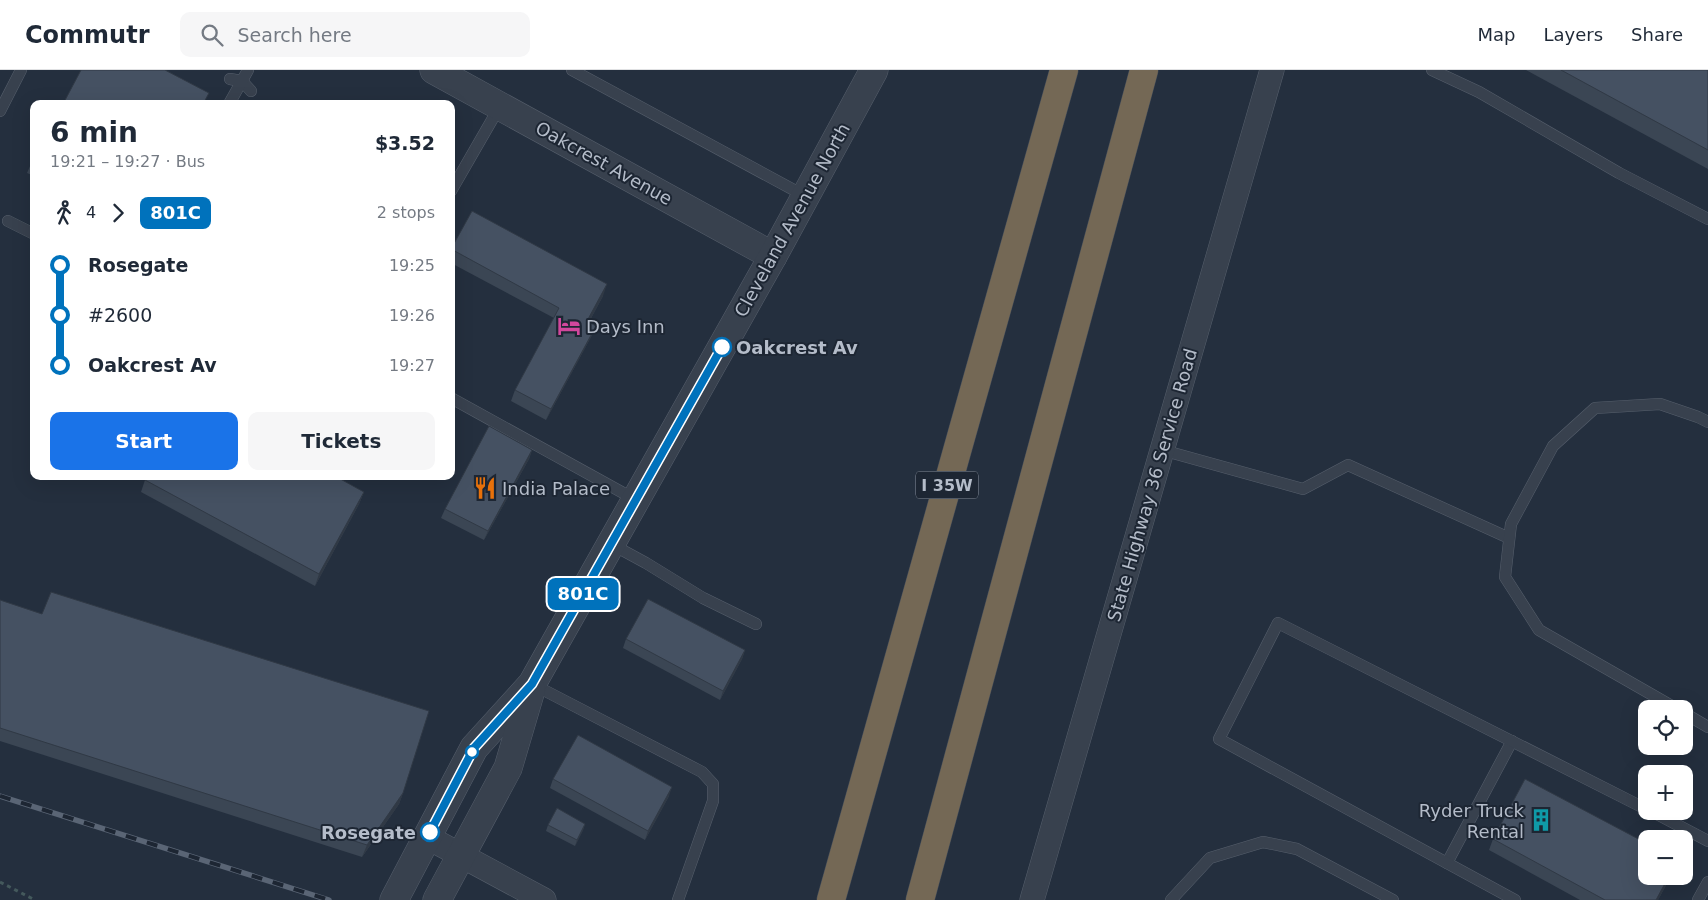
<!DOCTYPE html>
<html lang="en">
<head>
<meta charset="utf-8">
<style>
	body { margin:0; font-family:"DejaVu Sans",sans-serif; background:#f6f6f7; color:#1f2937; height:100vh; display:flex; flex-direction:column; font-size:19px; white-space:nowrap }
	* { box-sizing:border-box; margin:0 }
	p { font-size:16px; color:#747a83 }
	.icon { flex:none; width:28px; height:28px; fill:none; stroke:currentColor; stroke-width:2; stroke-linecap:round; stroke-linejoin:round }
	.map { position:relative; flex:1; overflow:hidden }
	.sheet { position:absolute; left:30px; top:30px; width:425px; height:380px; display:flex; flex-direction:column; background:#fff; border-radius:10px; box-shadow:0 5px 20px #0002 }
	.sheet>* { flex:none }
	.badge { padding:0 10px; border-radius:8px; font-size:18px; line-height:32px }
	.fabs { position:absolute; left:1638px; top:630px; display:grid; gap:10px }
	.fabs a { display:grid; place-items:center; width:55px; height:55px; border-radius:10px; background:#fff; box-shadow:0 5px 20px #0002; font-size:25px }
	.map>.badge { position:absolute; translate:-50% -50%; box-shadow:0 0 0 2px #fff }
	.legs { display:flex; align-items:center; gap:8px; height:55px; padding:0 20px; font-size:16px }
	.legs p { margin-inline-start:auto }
	.head { display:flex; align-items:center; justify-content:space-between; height:85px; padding:0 20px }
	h1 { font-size:28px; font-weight:800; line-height:38px }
	.cta { display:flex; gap:10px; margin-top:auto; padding:10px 20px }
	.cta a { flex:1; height:58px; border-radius:10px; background:#1a73e8; color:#fff; font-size:20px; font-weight:800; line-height:58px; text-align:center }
	.cta a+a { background:#f6f6f7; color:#1f2937 }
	ul { padding:0 20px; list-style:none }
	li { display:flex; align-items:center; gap:18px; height:50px; font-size:19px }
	li i { display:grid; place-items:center; width:8px; height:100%; margin:0 6px; background:currentColor }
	li i::after { content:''; width:12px; height:12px; margin:-6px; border:4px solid; border-radius:50%; background:#fff }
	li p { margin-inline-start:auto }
	li:first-child i { background:linear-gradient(#0000 50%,currentColor 0) }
	li:last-child i { background:linear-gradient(currentColor 50%,#0000 0) }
	header { display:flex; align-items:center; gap:30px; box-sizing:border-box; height:70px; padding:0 25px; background:#fff; border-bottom:1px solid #e0e1e3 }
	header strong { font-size:24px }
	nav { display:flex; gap:28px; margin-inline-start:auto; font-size:18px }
	.search { width:350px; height:45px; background:#f6f6f7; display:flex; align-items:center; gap:12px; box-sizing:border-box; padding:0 18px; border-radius:10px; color:#747a83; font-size:19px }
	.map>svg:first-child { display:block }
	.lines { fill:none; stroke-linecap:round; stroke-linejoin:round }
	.service-casing { stroke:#565f6c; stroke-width:12 }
	.minor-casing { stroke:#565f6c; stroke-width:25 }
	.tertiary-casing { stroke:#565f6c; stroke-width:29 }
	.motorway-casing { stroke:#434c59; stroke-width:29 }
	.path { stroke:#44595c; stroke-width:3; stroke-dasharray:4 4; stroke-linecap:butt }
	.service { stroke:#38414e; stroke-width:11 }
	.minor { stroke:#38414e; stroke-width:24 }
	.tertiary { stroke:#38414e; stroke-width:28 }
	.motorway { stroke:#746855; stroke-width:28 }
	.rail-casing { stroke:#5a6575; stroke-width:5.5 }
	.rail { stroke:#1d2633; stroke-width:4; stroke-dasharray:11; stroke-linecap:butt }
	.wall { fill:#3b4654 }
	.shaded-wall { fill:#303945 }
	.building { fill:#455162; stroke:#303945 }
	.line-1-casing { stroke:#fff; stroke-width:11 }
	.line-1 { stroke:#0072bc; stroke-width:8 }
	.stop-1-dot { fill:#fff; stroke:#0072bc; stroke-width:2.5 }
	.labels { text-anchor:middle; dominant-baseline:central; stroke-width:4; stroke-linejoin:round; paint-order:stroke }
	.shield { fill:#1d2633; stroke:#878f9c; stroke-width:1 }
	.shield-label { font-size:16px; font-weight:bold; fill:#b4bcc9 }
	.street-label { font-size:18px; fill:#b4bcc9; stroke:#1d2633 }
	.poi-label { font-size:18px; fill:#b4bcc9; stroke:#1d2633; text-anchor:start }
	.stop-label { font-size:18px; font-weight:bold; fill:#b4bcc9; stroke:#1d2633; text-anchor:start }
</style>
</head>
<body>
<header>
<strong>Commutr</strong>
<div class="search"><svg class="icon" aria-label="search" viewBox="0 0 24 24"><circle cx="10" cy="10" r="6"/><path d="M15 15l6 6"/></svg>Search here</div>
<nav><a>Map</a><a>Layers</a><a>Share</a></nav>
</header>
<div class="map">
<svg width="1708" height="830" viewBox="0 0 1708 830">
	<rect width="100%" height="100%" fill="#242f3e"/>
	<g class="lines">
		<defs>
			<g id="service">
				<path d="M572,0L805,126"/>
				<path d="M1432,0L1479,22L1619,103L1708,149"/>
				<path d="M230,9L242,11L251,21"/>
				<path d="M229,34L248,0"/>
				<path d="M0,41L21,0"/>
				<path d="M451,121L500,36"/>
				<path d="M8,151L34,164"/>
				<path d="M451,328L636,430"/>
				<path d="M1162,380L1303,419L1348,395L1509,468"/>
				<path d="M611,474L646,493L703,528L756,554"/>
				<path d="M532,614L702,702L713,714V731L678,830"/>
				<path d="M1677,639L1539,560L1505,507L1511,454L1553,376L1595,338L1660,334L1698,347L1708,352"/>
				<path d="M1684,643L1708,657"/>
				<path d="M1651,741L1708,771"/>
				<path d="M1447,793L1512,671"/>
				<path d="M1171,830L1210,788L1263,772L1297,779L1393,830"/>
				<path d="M1515,830L1219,669L1278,553L1646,739"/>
				<path d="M1698,830L1708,812"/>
			</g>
			<g id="minor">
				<path d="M427,767L544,830"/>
				<path d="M1032,830L1272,0"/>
			</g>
			<g id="tertiary">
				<path d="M434,0L773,186"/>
				<path d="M394,830L474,678L532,614L773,186L874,0"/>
				<path d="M437,830L508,698L531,620"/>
			</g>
			<g id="motorway">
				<path d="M831,830L1064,0"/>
				<path d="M920,830L1144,0"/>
			</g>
		</defs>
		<use href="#service" class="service-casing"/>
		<use href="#minor" class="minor-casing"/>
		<use href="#tertiary" class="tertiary-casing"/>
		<use href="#motorway" class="motorway-casing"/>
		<path class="path" d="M0,812L35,830"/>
		<use href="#service" class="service"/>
		<use href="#minor" class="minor"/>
		<use href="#tertiary" class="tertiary"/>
		<use href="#motorway" class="motorway"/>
		<defs>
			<path id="rail" d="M0,726L329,830"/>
		</defs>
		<use href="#rail" class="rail-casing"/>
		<use href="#rail" class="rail"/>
	</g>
	<g class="wall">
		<path d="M1526,0H1708V99Z"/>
		<path d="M34,87V106L27,103Z"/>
		<path d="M451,179L603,226L589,252L596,256L591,267L546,350L511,331L515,320L554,248L451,193Z"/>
		<path d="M532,380L529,389L484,470L441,448L445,439Z"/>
		<path d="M145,410L364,422L359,434L315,516L141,422Z"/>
		<path d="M0,530L403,723L399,734L362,787L0,671Z"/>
		<path d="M626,569L745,580L742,589L720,630L623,578Z"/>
		<path d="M553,709L669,726L645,770L550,718Z"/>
		<path d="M585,754L583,760L575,776L546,761L548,755Z"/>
		<path d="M1493,769L1671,806L1658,830H1580L1489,780Z"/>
	</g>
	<g class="shaded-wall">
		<path d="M607,214L603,226L583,263L587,251Z"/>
		<path d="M596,256L591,267L546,350L551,339Z"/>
		<path d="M532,380L529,389L484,470L488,461Z"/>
		<path d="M364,422L359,434L315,516L319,504Z"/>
		<path d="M745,580L742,589L720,630L723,621Z"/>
		<path d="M672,717L669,726L645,770L648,761Z"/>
		<path d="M403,723L399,734L362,787L367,775Z"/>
		<path d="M585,754L583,760L575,776L577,770Z"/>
		<path d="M1669,806H1671L1658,830H1656Z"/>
	</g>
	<g class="building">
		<path d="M81,0H165L209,23L203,34H63Z"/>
		<path d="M1561,0H1708V80Z"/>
		<path d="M472,141L607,214L587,251L596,256L551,339L515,320L559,238L451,179Z"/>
		<path d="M489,356L532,380L488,461L445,439Z"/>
		<path d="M147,406H335L364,422L319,504L145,410Z"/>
		<path d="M51,522L429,641L403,723L367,775L0,658V530L42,544Z"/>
		<path d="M648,529L745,580L723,621L626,569Z"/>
		<path d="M578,665L672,717L648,761L553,709Z"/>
		<path d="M1525,709L1646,773V806H1669L1656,830H1605L1493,769Z"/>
		<path d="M557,738L585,754L577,770L548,755Z"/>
	</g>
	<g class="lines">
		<defs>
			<path id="line-1" d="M430,762L474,678L532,614L722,277"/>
		</defs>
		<use href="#line-1" class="line-1-casing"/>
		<use href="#line-1" class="line-1"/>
	</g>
	<defs>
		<symbol id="hotel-bare" viewBox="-9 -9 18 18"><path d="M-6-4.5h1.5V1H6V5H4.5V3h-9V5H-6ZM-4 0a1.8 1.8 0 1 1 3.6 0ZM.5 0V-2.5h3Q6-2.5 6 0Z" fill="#d1479c" stroke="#1d2633" stroke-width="2.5" paint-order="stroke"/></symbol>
		<symbol id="restaurant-bare" viewBox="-9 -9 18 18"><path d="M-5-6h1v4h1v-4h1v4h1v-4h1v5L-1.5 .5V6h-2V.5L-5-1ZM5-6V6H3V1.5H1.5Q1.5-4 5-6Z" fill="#e8710a" stroke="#1d2633" stroke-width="2.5" paint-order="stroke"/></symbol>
		<symbol id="building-bare" viewBox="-9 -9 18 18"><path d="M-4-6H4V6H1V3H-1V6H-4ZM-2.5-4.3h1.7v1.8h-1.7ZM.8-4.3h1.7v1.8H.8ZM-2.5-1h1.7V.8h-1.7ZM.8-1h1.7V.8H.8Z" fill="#0f9aa8" stroke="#1d2633" stroke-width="2.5" paint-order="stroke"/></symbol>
	</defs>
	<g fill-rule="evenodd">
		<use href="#hotel-bare" x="553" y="240" width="32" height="32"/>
		<use href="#restaurant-bare" x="469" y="402" width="32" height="32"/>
		<use href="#building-bare" x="1525" y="734" width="32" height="32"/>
	</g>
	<g class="stop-1-dot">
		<circle cx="722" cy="277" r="9"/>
		<circle cx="472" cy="682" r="6"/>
		<circle cx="430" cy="762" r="9"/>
	</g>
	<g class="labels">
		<rect class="shield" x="916" y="401.5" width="62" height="27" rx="4"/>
		<g class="shield-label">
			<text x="947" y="415">I 35W</text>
		</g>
		<g class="street-label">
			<text transform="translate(604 93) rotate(29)">Oakcrest Avenue</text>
			<text transform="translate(792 150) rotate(-61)">Cleveland Avenue North</text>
			<text transform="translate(1152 415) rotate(-74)">State Highway 36 Service Road</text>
		</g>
		<g class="poi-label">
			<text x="586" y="256">Days Inn</text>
			<text x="502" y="418">India Palace</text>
			<text x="1524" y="740" text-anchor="end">Ryder Truck<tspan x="1524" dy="21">Rental</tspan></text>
		</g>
		<g class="stop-label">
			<text x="736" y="277">Oakcrest Av</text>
			<text x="416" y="762" text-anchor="end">Rosegate</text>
		</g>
	</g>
</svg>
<div class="fabs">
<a><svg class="icon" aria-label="locate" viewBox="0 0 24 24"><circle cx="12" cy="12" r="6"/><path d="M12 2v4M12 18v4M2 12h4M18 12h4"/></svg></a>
<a>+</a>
<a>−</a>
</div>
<b class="badge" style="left:583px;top:524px;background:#0072bc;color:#fff">801C</b>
<section class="sheet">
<div class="head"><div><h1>6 min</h1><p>19:21 – 19:27 · Bus</p></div><b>$3.52</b></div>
<div class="legs"><svg class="icon" aria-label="walk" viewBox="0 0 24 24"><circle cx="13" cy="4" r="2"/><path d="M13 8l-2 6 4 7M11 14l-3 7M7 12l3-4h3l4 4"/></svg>4<svg class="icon" aria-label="forward" viewBox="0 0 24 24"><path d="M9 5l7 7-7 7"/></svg><b class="badge" style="background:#0072bc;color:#fff">801C</b><p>2 stops</p></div>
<ul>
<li><i style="color:#0072bc"></i><b>Rosegate</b><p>19:25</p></li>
<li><i style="color:#0072bc"></i><span>#2600</span><p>19:26</p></li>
<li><i style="color:#0072bc"></i><b>Oakcrest Av</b><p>19:27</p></li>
</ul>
<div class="cta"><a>Start</a><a>Tickets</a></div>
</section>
</div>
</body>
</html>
